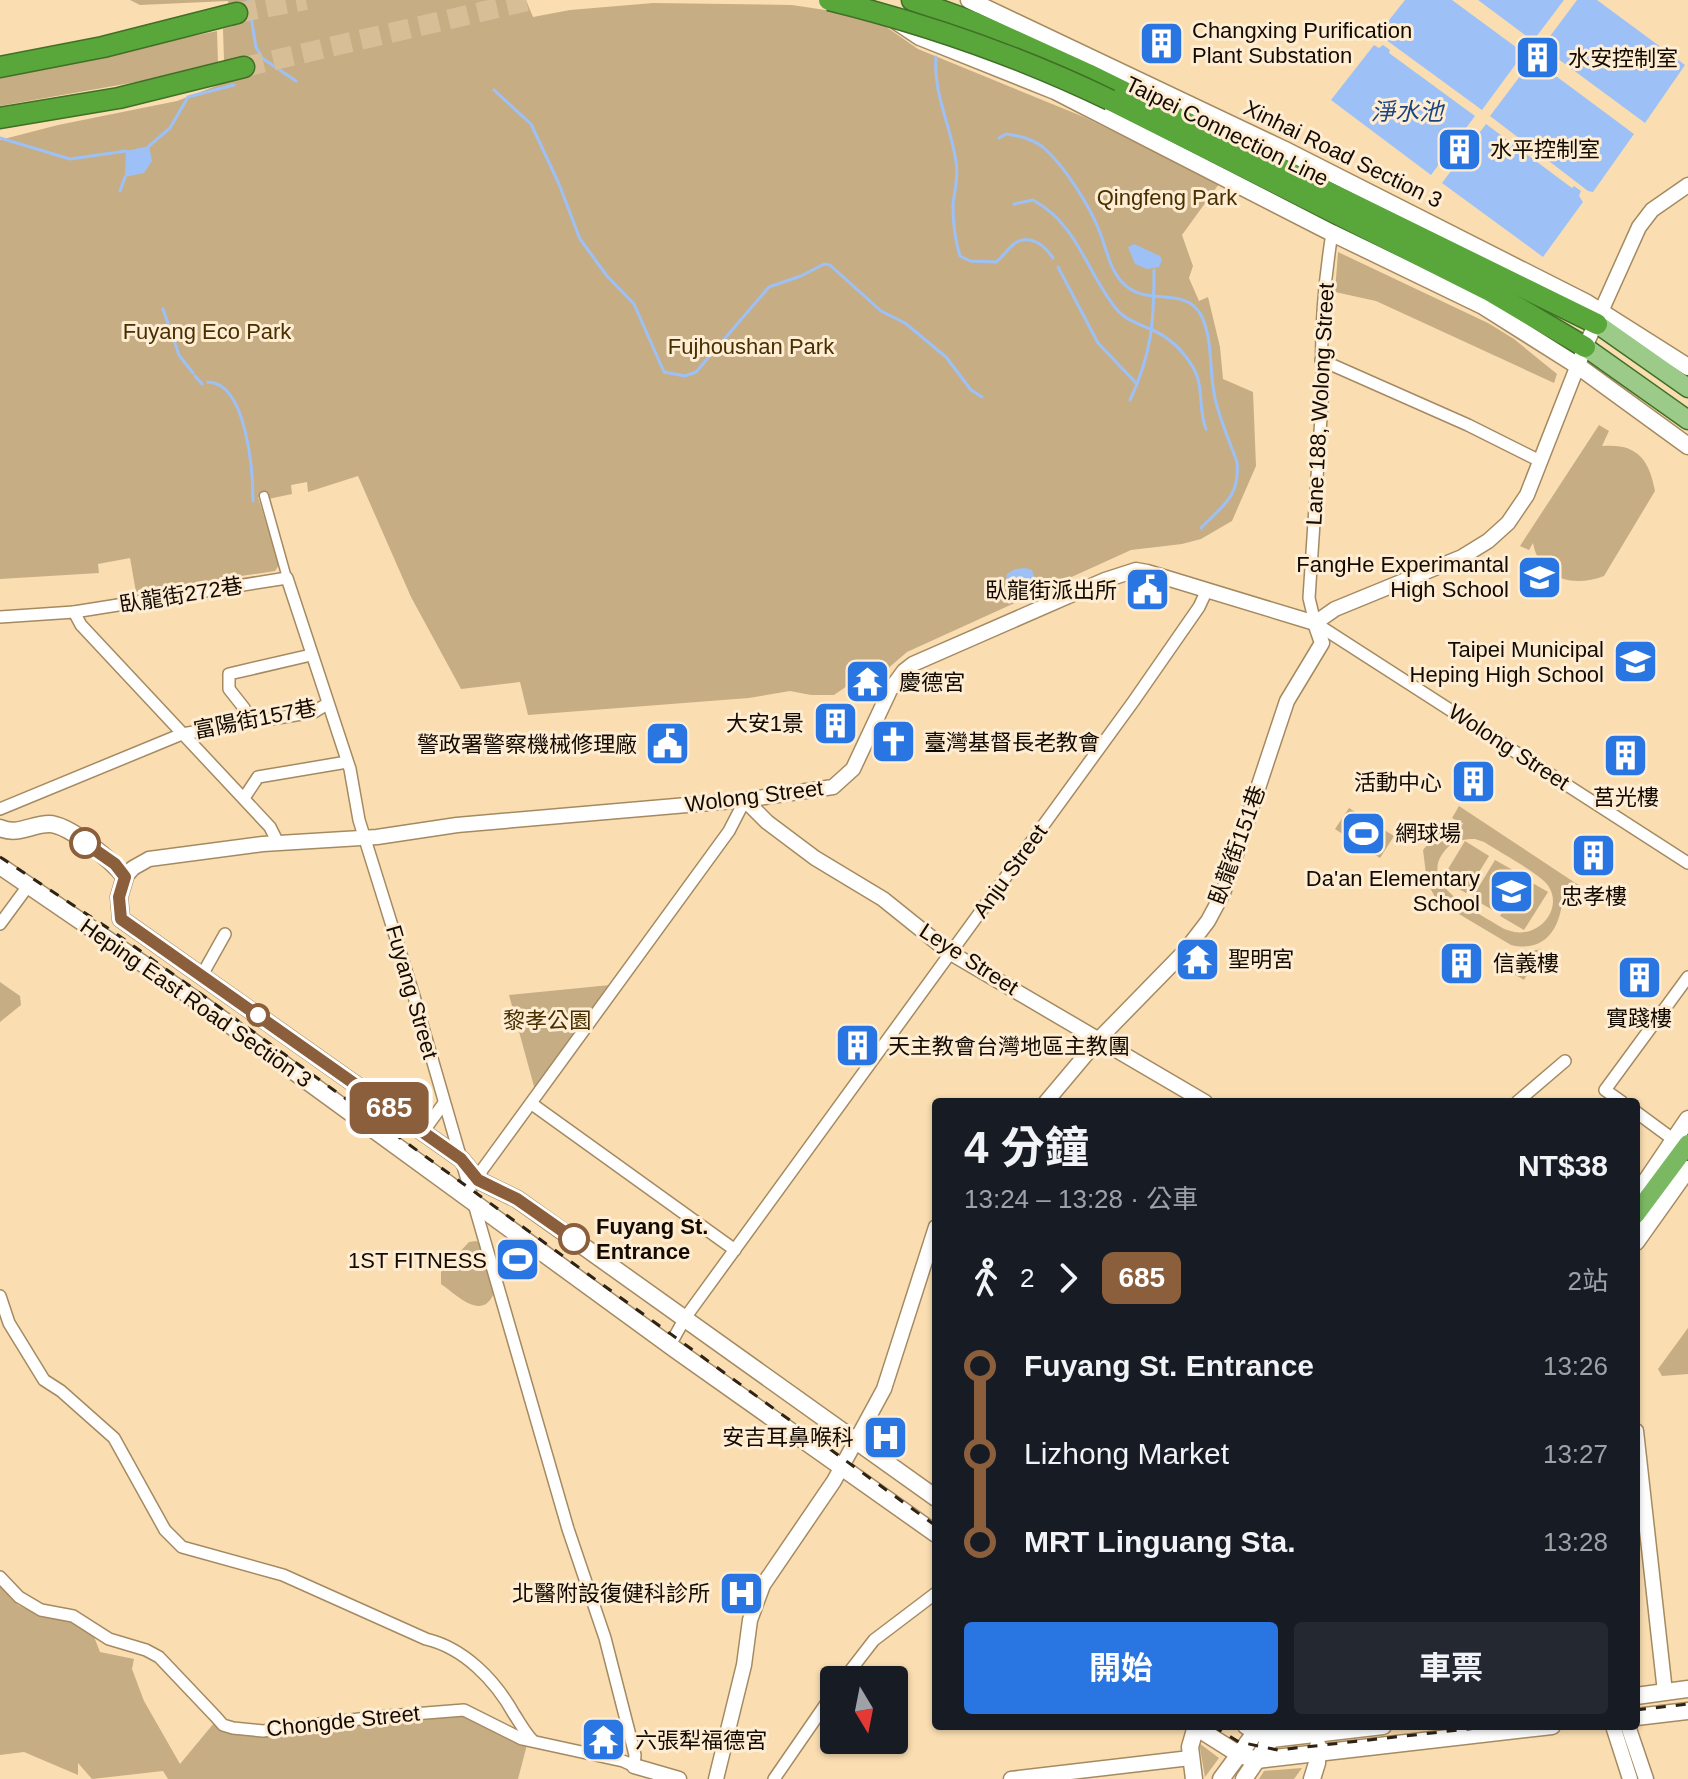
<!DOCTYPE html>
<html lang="zh-TW">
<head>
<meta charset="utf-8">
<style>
	body { margin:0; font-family:Helvetica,"Noto Sans TC",sans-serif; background:#242831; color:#f1f3f6; height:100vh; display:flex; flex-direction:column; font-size:30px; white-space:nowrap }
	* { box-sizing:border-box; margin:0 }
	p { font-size:26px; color:#9ea1a6 }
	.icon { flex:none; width:44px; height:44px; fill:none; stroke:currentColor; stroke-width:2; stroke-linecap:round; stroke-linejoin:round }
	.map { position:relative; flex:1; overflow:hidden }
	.sheet { position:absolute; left:932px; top:1098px; width:708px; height:632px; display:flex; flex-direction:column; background:#171b24; border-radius:8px; box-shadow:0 2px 6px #0004 }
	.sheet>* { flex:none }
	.badge { padding:0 16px; border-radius:12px; font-size:28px; line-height:52px }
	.needle { width:52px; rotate:170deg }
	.controls { position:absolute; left:820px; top:1666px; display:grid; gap:16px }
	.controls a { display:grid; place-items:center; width:88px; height:88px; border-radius:8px; background:#171b24; box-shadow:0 2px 6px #0004; font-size:40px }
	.map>.badge { position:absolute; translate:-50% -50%; box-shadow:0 0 0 4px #fff }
	.legs { display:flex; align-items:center; gap:12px; height:88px; padding:0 32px; font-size:26px }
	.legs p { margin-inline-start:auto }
	.overview { display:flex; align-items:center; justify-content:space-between; height:136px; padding:0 32px }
	h1 { font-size:44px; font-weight:700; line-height:60px }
	.cta { display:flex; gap:16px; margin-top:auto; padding:16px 32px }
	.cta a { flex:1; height:92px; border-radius:8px; background:#2975e1; color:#fff; font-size:32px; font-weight:700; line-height:92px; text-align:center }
	.cta a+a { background:#242831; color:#f1f3f6 }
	ul { padding:0 32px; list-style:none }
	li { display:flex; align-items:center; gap:28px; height:88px; font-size:30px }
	li i { display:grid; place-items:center; width:12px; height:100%; margin:0 10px; background:currentColor }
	li i::after { content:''; width:20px; height:20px; margin:-10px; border:6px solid; border-radius:50%; background:#171b24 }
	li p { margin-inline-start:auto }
	li:first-child i { background:linear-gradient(#0000 50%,currentColor 0) }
	li:last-child i { background:linear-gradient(currentColor 50%,#0000 0) }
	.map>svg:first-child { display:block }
	.green { fill:#c7ad84; fill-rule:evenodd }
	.water { fill:#9dc1f6 }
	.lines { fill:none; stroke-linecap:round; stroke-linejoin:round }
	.stream { stroke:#9dc1f6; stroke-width:3 }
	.motorway-tunnel { stroke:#d7be97; stroke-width:20; stroke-dasharray:20 10; stroke-linecap:butt }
	.pedestrian-casing { stroke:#a58a61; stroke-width:11 }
	.minor-casing { stroke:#a58a61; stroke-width:14 }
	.tertiary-casing { stroke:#a58a61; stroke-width:17 }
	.secondary-casing { stroke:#a58a61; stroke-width:19 }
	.primary-casing { stroke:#406f26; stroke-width:21 }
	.trunk-casing { stroke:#406f26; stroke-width:21 }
	.motorway-casing { stroke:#406f26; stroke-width:23 }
	.pedestrian { stroke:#fff; stroke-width:8 }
	.minor { stroke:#fff; stroke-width:11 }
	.tertiary { stroke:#fff; stroke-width:14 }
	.secondary { stroke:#fff; stroke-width:16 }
	.primary { stroke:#9bca89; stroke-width:18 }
	.trunk { stroke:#7ab862; stroke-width:18 }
	.motorway { stroke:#59a63a; stroke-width:20 }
	.rail { stroke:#2e2315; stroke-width:3; stroke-dasharray:10 10; stroke-linecap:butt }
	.motorway-bridge-casing { stroke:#406f26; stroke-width:23; stroke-linecap:butt }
	.motorway-bridge { stroke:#59a63a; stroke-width:20 }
	.line-1-casing { stroke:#fff; stroke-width:18 }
	.line-1 { stroke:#8b5e3c; stroke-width:12 }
	.stop-1-dot { fill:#fff; stroke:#8b5e3c; stroke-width:4 }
	.labels { text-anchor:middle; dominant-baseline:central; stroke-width:6; stroke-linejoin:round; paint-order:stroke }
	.poi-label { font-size:22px; fill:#130a00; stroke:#feedd3; text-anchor:start }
	.street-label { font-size:22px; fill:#130a00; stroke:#feedd3 }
	.park-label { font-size:22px; fill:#472f00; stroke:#feedd3 }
	.stop-label { font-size:22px; font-weight:bold; fill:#130a00; stroke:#feedd3; text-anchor:start }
	.water-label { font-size:24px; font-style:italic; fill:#194482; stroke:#feedd3 }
</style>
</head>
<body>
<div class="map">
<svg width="1688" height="1779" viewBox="0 0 1688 1779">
	<rect width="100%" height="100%" fill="#fadeb2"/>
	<g class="green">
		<path d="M130,0H526L533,17L570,10L653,3L792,5L872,17L918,49L1084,117L1219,184L1182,235L1193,266L1189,278L1199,301L1208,297L1220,347L1223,379L1253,392L1256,466L1232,521L1201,539L1182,544L1131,550L907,652L885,671L876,666L834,695H811L790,691L749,698L528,715L520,682L461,689L411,597L358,476L308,492L307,482L291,485L292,494L268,499L267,495L258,497L279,565L275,571L136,592L130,558L98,564L99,573L0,579V140L58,125L177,101L247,74L240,60H224L223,29L233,26L228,1L140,5Z"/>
		<path d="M217,31L218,62L142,81L0,106V77Z"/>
		<path d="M1338,252L1488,323L1514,339L1557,374L1554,383L1376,301L1335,292Z"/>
		<path d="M1599,425L1609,431L1602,446C1636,443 1649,458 1655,491L1604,576C1573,588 1540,579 1533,543L1529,550L1520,546Z"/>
		<path d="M1459,806L1592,894L1585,904L1563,889C1563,921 1550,954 1511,945L1437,901L1427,882L1423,850L1440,829L1464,824L1452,818ZM1475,839L1484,842C1498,851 1536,872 1546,883C1568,908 1534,948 1499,926C1478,912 1419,886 1443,853C1451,841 1462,839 1475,839Z"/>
		<path d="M1349,808L1394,836L1380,858L1335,829Z"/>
		<path d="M1465,841L1489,856L1466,893L1442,879Z"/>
		<path d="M1495,860L1520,874L1496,912L1472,898Z"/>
		<path d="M1524,878L1548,892L1524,930L1500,916Z"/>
		<path d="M1542,949L1524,980L1507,970L1519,953Z"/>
		<path d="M0,982L20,996L21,1005L0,1022Z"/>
		<path d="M610,985L535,1090L509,995Z"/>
		<path d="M476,1241L481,1244L494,1293C482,1322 457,1295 441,1284V1272L469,1242Z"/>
		<path d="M1688,1328V1374L1662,1376L1658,1369Z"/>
		<path d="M0,1585L18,1605L40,1616L67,1619L93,1634L100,1652L134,1659L132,1669L144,1701L180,1764L214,1723L264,1733L463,1712L528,1741L518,1779H168L163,1771L92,1779L78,1763V1775L24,1752L0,1755Z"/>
		<path d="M1199,1743L1219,1758L1205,1777Z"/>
		<path d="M1302,1768L1294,1779H1259L1264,1771Z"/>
	</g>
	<g class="water">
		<path d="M1405,0H1452L1524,53L1482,110L1378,34Z"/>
		<path d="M1478,0H1564L1533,41Z"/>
		<path d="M1577,0H1597L1685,65L1645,123L1542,47Z"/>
		<path d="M1374,45L1379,48L1383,45L1390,50L1389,53L1475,116L1431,175L1331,100Z"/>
		<path d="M1533,59L1634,134L1593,192L1588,191L1490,116Z"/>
		<path d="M1486,124L1572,188L1574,186L1581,191L1579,196L1583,202L1543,257L1442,183Z"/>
		<path d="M149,146L152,161L144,173L125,177L126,151Z"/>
		<path d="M1134,244L1160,256L1162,260L1159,267L1147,269L1135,264L1128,247Z"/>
		<path d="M1025,568L1032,570L1035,580L1028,589L1011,591L1005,587L1007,574L1015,569Z"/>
	</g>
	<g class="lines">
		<g class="stream">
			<path d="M248,0L256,47L262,58L296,81"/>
			<path d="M936,57C933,95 951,125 956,162C959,177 954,191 953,206C953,223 955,240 960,256L970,261L996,262C1003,257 1008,248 1015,243C1030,233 1045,246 1053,258"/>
			<path d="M494,90L531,124L559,184L580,239L607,276L634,304L664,372L685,376L696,372L769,287L801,276L824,264L830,265L881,311L905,323L946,357L971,390L982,397"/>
			<path d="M0,138L70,159L126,151"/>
			<path d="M999,138L1006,134C1020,136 1034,139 1045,149C1065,167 1089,205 1099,230C1106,247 1109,267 1121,281C1144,309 1184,284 1201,315C1213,339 1209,367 1214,393C1217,413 1230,443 1237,462C1240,497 1223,505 1201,528"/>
			<path d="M149,146L170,128L188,97L234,85"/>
			<path d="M120,191L125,177"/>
			<path d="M1014,204L1033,200C1079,225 1086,273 1118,311C1126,320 1139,324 1150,329C1170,337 1183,350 1194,369C1204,387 1198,410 1206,429"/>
			<path d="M1058,267L1098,343L1137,384"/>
			<path d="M163,309L179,355L193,373"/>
			<path d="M195,376L202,384"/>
			<path d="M208,382C247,383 253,472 253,501"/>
			<path d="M1130,400C1152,353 1154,321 1154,270"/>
		</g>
		<g class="motorway-tunnel">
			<path d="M237,13L306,0"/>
			<path d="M244,67L532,0"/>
		</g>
		<defs>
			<path id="pedestrian" d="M264,496L287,578"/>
			<g id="minor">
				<path d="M1332,233C1324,284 1319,336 1323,387L1309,598L1315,623L1688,863"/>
				<path d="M1321,360L1468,425L1540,461"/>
				<path d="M0,617L74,612L81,625L270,827L278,843"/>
				<path d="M249,723L244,708L229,689V674L311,655"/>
				<path d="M244,798L258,777L347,762"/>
				<path d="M0,809L182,734L314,712L327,704"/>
				<path d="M0,924L28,886"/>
				<path d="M202,975L225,934"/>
				<path d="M1517,1102L1565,1061"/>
				<path d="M1622,1102L1605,1090L1688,977"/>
				<path d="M532,1104L735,1250"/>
				<path d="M1636,1112L1674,1140"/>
				<path d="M423,1132L444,1103"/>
				<path d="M478,1183L482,1170L729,831L745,800"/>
				<path d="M0,1296L9,1323L44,1380L61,1391L114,1438L165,1530L182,1547L283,1575L426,1639C464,1648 495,1680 514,1714C520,1723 524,1731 532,1740"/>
				<path d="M670,1345L685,1318L1133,702L1199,607L1207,590"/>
				<path d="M0,1577L19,1597L41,1610L73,1616L109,1639L146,1650L159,1657L216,1717L223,1725L233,1728L263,1731L375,1717L464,1710L522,1739L623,1761L634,1766L635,1755L605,1638L568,1529L413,993L359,820L350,769L287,578L74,612"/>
				<path d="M843,1680L874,1640L936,1593"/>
				<path d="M774,1779L834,1692"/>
			</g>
			<g id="tertiary">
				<path d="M1315,623L1335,609L1462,557L1488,541L1508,523L1527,495L1585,347L1639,227L1652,210L1688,185"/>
				<path d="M745,800L767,822L815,858L883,899L949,952L1205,1102"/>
				<path d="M125,877L133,868L149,859L263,844L377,837L457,825L745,800L833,787L853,769L890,690L904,671L913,664L1105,580L1136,570L1147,572L1315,623"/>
				<path d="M1046,1102L1099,1039L1185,951L1208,921L1223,893L1287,701L1322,643L1315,623"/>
				<path d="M1636,1431L1665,1692"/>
				<path d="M1613,1726L1630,1779"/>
				<path d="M1628,1726L1646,1779"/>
				<path d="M634,1766L679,1779"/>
				<path d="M716,1779L744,1665L750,1620L763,1585L834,1481L884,1389L936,1227"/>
				<path d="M1011,1779L1190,1758"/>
			</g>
			<g id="secondary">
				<path d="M969,0L1283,149L1587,303L1688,367"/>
				<path d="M896,21L920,37L1055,91L1332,233L1483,306L1578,366L1688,446"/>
				<path d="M0,828C18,836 31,824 49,824C69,824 112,861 125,877L119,897L121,919L461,1159L478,1180L517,1199L936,1498"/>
				<path d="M0,866L193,998L676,1350L936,1534"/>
				<path d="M1636,1196L1688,1119"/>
				<path d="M1636,1242L1688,1169"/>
				<path d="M1636,1696L1688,1689"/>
				<path d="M1636,1717L1688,1711"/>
				<path d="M1194,1726L1240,1755L1257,1760L1552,1726"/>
				<path d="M1246,1726L1271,1739L1383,1726"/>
				<path d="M1194,1779L1190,1747L1196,1726"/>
				<path d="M1221,1779L1260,1726"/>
				<path d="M1244,1779L1280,1726"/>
				<path d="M1312,1779L1317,1763L1318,1746"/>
			</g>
			<g id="primary">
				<path d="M1597,324L1688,388"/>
				<path d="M1585,347L1688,420"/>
			</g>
			<path id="trunk" d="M1636,1214L1688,1144"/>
			<g id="motorway">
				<path d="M912,0L976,23L1088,74L1597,324"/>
				<path d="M0,67L103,47L237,13"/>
				<path d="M1110,100L1488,290L1585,347"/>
				<path d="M0,118L119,98L244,67"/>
			</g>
		</defs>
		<use href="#pedestrian" class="pedestrian-casing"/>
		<use href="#minor" class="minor-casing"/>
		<use href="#tertiary" class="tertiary-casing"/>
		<use href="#secondary" class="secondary-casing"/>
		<use href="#primary" class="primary-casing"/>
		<use href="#trunk" class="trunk-casing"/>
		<use href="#motorway" class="motorway-casing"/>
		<use href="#pedestrian" class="pedestrian"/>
		<use href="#minor" class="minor"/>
		<use href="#tertiary" class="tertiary"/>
		<use href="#secondary" class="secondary"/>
		<use href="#primary" class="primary"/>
		<use href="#trunk" class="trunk"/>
		<use href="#motorway" class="motorway"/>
		<g class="rail">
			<path d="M0,857L111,930L208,999L936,1526"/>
			<path d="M1636,1710L1688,1704"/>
			<path d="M1213,1726L1239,1742L1278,1750L1495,1726"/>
		</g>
		<defs>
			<path id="motorway-bridge" d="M829,0C927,24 1019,56 1110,100"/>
		</defs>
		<use href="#motorway-bridge" class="motorway-bridge-casing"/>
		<use href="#motorway-bridge" class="motorway-bridge"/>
	</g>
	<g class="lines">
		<defs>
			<path id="line-1" d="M85,843L115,864L125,877L119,897L121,919L461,1159L478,1180L517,1199L574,1239"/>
		</defs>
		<use href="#line-1" class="line-1-casing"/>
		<use href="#line-1" class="line-1"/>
	</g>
	<defs>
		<symbol id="building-square" viewBox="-11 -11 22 22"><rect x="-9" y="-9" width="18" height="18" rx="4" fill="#2975e1" stroke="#feedd3"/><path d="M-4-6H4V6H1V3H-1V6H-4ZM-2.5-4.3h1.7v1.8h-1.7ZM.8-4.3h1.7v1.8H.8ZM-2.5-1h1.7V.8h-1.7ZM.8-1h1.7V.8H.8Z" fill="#fff"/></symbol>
		<symbol id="school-square" viewBox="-11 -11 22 22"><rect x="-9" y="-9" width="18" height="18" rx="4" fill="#2975e1" stroke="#feedd3"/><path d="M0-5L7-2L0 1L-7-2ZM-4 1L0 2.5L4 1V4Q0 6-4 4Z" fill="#fff"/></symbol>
		<symbol id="civic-square" viewBox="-11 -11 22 22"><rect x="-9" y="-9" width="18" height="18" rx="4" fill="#2975e1" stroke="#feedd3"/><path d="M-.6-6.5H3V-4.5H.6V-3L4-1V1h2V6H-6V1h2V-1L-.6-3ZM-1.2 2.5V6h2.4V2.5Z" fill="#fff"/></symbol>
		<symbol id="temple-square" viewBox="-11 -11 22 22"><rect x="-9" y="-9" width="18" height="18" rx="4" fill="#2975e1" stroke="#feedd3"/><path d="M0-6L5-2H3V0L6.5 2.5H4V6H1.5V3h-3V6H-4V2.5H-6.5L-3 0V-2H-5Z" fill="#fff"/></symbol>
		<symbol id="church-square" viewBox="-11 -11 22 22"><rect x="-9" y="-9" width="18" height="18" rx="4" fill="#2975e1" stroke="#feedd3"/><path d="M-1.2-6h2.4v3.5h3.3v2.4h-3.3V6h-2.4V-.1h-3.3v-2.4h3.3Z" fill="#fff"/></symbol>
		<symbol id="stadium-square" viewBox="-11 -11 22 22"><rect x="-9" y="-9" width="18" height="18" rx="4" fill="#2975e1" stroke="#feedd3"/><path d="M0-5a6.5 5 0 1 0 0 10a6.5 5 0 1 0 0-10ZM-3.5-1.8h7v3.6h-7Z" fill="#fff"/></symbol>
		<symbol id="hospital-square" viewBox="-11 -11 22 22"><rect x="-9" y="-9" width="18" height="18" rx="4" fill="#2975e1" stroke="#feedd3"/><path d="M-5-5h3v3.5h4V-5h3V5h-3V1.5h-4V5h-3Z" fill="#fff"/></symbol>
	</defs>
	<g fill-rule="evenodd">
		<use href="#building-square" x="1136" y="18" width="51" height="51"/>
		<use href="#building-square" x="1512" y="32" width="51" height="51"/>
		<use href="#building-square" x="1434" y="124" width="51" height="51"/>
		<use href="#school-square" x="1514" y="552" width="51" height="51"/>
		<use href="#civic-square" x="1122" y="564" width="51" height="51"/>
		<use href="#school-square" x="1610" y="636" width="51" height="51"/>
		<use href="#temple-square" x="842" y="656" width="51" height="51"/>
		<use href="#building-square" x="810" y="698" width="51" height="51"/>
		<use href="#church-square" x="868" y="716" width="51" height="51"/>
		<use href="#civic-square" x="642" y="718" width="51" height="51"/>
		<use href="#building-square" x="1600" y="730" width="51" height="51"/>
		<use href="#building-square" x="1448" y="756" width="51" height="51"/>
		<use href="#stadium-square" x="1338" y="808" width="51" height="51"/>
		<use href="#building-square" x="1568" y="830" width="51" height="51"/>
		<use href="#school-square" x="1486" y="866" width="51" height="51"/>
		<use href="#temple-square" x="1172" y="934" width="51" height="51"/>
		<use href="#building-square" x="1436" y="938" width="51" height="51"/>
		<use href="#building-square" x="1614" y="952" width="51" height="51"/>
		<use href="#building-square" x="832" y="1020" width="51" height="51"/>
		<use href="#stadium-square" x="492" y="1234" width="51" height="51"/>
		<use href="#hospital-square" x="860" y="1412" width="51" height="51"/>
		<use href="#hospital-square" x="716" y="1568" width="51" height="51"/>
		<use href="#temple-square" x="578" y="1714" width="51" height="51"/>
	</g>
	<g class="stop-1-dot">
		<circle cx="85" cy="843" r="14"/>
		<circle cx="258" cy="1015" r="10"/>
		<circle cx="574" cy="1239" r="14"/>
	</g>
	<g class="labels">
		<g class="poi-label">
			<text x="1192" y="30">Changxing Purification<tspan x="1192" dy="25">Plant Substation</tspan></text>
			<text x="1568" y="58">水安控制室</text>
			<text x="1490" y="149">水平控制室</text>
			<text x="1509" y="564" text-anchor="end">FangHe Experimantal<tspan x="1509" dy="25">High School</tspan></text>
			<text x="1117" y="590" text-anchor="end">臥龍街派出所</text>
			<text x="1604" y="649" text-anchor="end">Taipei Municipal<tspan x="1604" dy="25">Heping High School</tspan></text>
			<text x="899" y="682">慶德宮</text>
			<text x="804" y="723" text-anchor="end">大安1景</text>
			<text x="924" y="742">臺灣基督長老教會</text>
			<text x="637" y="744" text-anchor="end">警政署警察機械修理廠</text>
			<text x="1442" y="782" text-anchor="end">活動中心</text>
			<text x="1626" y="797" text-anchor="middle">莒光樓</text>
			<text x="1395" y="833">網球場</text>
			<text x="1480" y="878" text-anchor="end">Da'an Elementary<tspan x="1480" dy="25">School</tspan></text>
			<text x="1594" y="896" text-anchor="middle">忠孝樓</text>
			<text x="1228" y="959">聖明宮</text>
			<text x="1493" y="963">信義樓</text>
			<text x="1639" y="1018" text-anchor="middle">實踐樓</text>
			<text x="888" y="1046">天主教會台灣地區主教團</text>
			<text x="487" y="1260" text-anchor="end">1ST FITNESS</text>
			<text x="854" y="1437" text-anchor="end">安吉耳鼻喉科</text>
			<text x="710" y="1593" text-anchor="end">北醫附設復健科診所</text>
			<text x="635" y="1740">六張犁福德宮</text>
		</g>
		<g class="street-label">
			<text transform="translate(1227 131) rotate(26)">Taipei Connection Line</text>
			<text transform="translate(1343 154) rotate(26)">Xinhai Road Section 3</text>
			<text transform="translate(1320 404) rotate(-87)">Lane 188, Wolong Street</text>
			<text transform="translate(181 595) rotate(-9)">臥龍街272巷</text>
			<text transform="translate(255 719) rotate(-11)">富陽街157巷</text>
			<text transform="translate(1509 747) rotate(33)">Wolong Street</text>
			<text transform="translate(754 796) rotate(-7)">Wolong Street</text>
			<text transform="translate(1237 845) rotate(-70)">臥龍街151巷</text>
			<text transform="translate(1010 871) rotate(-54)">Anju Street</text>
			<text transform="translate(969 959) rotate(33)">Leye Street</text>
			<text transform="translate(412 992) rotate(74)">Fuyang Street</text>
			<text transform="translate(196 1003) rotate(35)">Heping East Road Section 3</text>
			<text transform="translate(343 1721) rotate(-6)">Chongde Street</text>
		</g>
		<g class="park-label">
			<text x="1167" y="197">Qingfeng Park</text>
			<text x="207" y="331">Fuyang Eco Park</text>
			<text x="751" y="346">Fujhoushan Park</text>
			<text x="547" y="1020">黎孝公園</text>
		</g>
		<g class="stop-label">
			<text x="596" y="1226">Fuyang St.<tspan x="596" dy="25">Entrance</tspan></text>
		</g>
		<g class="water-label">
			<text x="1407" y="111">淨水池</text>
		</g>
	</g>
</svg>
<div class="controls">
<a><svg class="needle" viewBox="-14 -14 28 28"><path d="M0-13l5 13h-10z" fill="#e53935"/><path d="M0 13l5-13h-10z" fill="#9ea1a6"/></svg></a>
</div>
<b class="badge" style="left:389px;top:1108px;background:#8b5e3c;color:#fff">685</b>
<section class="sheet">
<div class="overview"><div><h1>4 分鐘</h1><p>13:24 – 13:28 · 公車</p></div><b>NT$38</b></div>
<div class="legs"><svg class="icon" aria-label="walk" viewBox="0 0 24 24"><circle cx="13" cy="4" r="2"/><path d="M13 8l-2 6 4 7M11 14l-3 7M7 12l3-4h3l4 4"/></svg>2<svg class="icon" aria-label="forward" viewBox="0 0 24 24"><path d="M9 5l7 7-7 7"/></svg><b class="badge" style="background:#8b5e3c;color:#fff">685</b><p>2站</p></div>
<ul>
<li><i style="color:#8b5e3c"></i><b>Fuyang St. Entrance</b><p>13:26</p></li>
<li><i style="color:#8b5e3c"></i><span>Lizhong Market</span><p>13:27</p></li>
<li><i style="color:#8b5e3c"></i><b>MRT Linguang Sta.</b><p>13:28</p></li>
</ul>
<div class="cta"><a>開始</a><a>車票</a></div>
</section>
</div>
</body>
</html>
